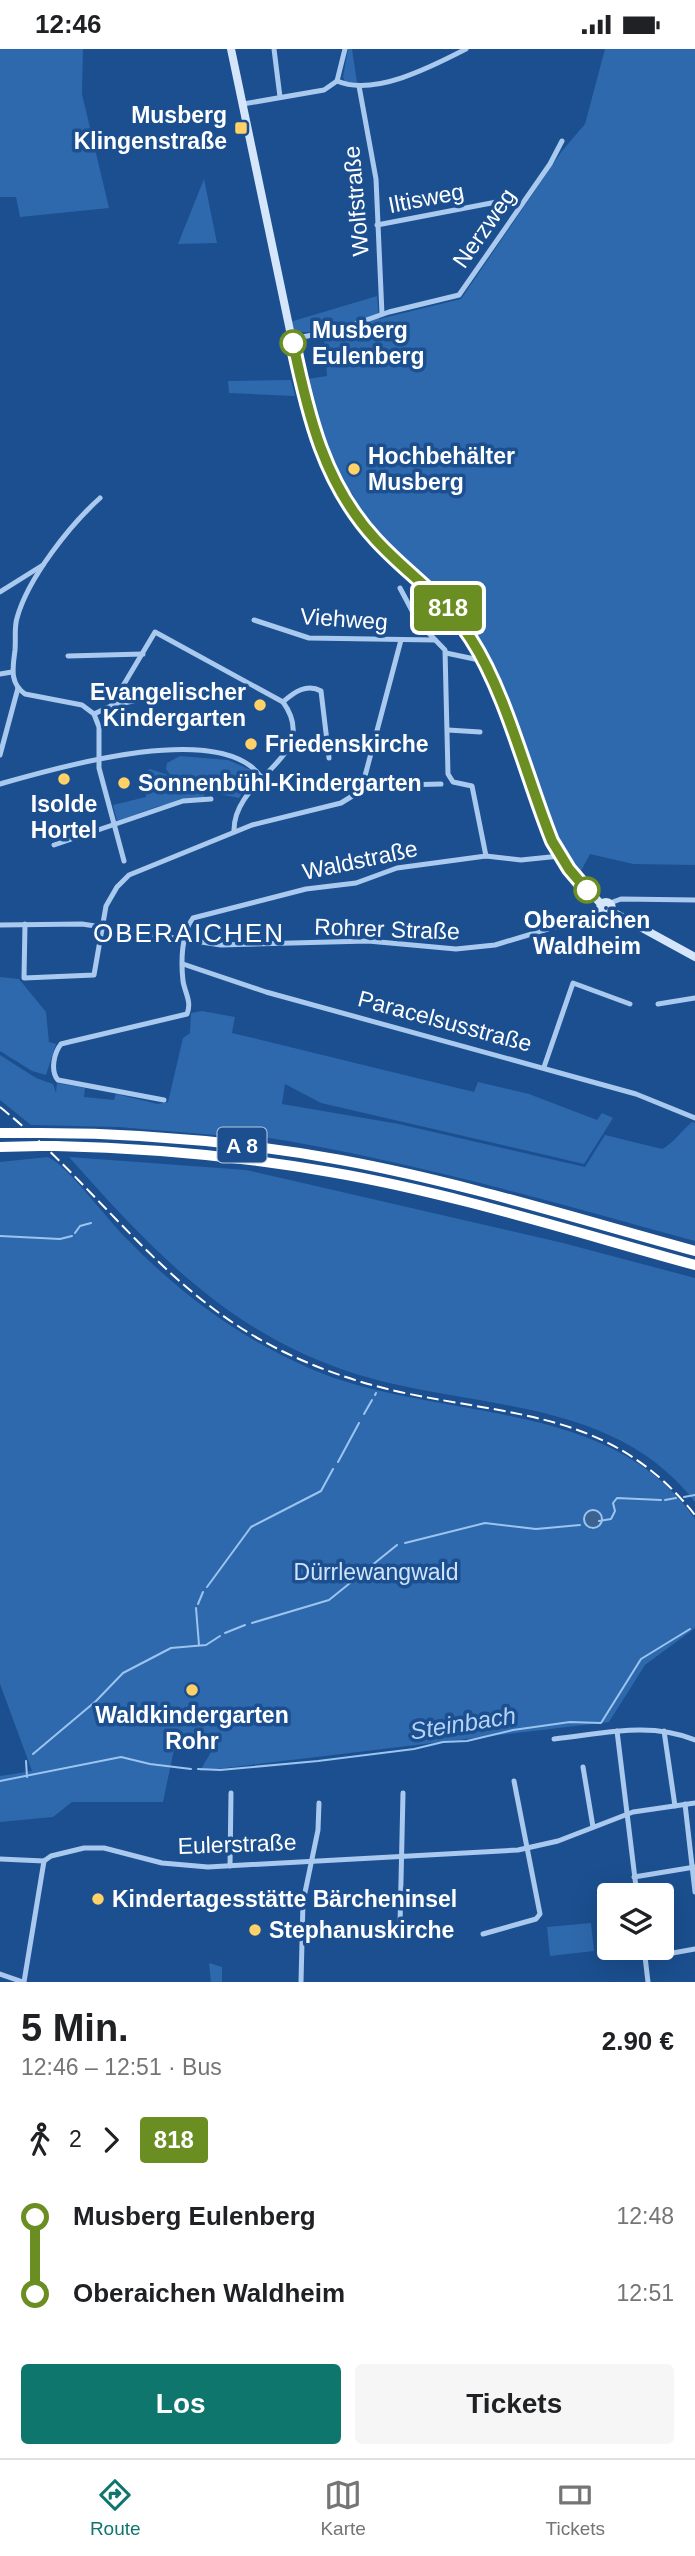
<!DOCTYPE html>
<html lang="de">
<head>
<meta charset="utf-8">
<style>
	body { margin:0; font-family:Helvetica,sans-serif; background:#f6f6f6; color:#202124; height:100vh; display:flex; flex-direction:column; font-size:26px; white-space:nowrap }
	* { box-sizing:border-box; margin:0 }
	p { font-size:23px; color:#757577 }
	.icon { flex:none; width:38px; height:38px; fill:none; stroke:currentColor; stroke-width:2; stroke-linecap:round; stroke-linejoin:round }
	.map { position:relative; height:1933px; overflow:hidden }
	.details { display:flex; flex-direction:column; background:#fff; flex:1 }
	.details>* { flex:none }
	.badge { padding:0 14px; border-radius:5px; font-size:24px; line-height:46px }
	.buttons { position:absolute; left:597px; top:1834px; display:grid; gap:14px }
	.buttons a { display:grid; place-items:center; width:77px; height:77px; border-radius:7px; background:#fff; box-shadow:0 7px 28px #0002; font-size:35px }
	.map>.badge { position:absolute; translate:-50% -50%; box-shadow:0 0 0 4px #fff }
	.legs { display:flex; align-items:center; gap:10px; height:77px; padding:0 21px; font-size:23px }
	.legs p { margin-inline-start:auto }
	.head { display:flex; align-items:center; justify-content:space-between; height:119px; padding:0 21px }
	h1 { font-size:38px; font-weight:700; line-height:52px }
	.button { display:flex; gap:14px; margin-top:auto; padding:14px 21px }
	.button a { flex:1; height:80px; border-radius:7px; background:#0f766e; color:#fff; font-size:28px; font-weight:700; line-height:80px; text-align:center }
	.button a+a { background:#f6f6f6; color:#202124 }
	ul { padding:0 21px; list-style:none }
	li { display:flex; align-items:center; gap:24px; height:77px; font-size:26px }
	li i { display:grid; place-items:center; width:10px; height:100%; margin:0 9px; background:currentColor }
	li i::after { content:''; width:18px; height:18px; margin:-9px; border:5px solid; border-radius:50%; background:#fff }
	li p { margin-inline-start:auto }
	li:first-child i { background:linear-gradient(#0000 50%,currentColor 0) }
	li:last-child i { background:linear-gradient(currentColor 50%,#0000 0) }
	.status { display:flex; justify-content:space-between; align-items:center; height:49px; padding:0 35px; background:#fff; direction:ltr }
	.status svg { height:19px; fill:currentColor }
	.tab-bar { display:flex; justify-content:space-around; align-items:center; height:98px; border-top:2px solid #e0e0e0; background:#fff; font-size:19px; color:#757577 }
	.tab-bar a { display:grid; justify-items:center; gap:4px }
	.tab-bar .active { color:#0f766e }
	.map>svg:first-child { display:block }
	.green { fill:#2e69ad; fill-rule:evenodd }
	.water { fill:#3c6290; stroke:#9cc4f0; stroke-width:2 }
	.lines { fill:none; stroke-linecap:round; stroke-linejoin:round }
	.stream { stroke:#9cc4f0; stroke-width:2 }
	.street { stroke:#a9c9ee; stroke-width:5 }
	.secondary { stroke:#d6e6fa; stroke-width:8 }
	.highway { stroke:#fff; stroke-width:10 }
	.rail { stroke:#fff; stroke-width:2; stroke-dasharray:12 5; stroke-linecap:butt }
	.highway-bridge { stroke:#fff; stroke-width:10 }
	.line-1-casing { stroke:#fff; stroke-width:16 }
	.line-1 { stroke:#6b8e23; stroke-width:10 }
	.poi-dot { fill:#ffd166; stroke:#1b4f8f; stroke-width:2.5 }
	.stop-1-dot { fill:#fff; stroke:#6b8e23; stroke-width:3.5 }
	.labels { text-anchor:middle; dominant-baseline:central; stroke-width:7; stroke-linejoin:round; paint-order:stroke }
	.shield { fill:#1b4f8f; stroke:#bbcadd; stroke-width:2 }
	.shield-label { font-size:21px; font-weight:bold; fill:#fff }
	.poi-label { font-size:23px; font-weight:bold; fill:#fff; stroke:#1b4f8f; text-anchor:start }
	.street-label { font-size:23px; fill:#fff; stroke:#1b4f8f }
	.stop-label { font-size:23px; font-weight:bold; fill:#fff; stroke:#1b4f8f; text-anchor:start }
	.park-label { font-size:23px; fill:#cfe3fa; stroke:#1b4f8f }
	.water-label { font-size:24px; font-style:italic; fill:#b5d3f5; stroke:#1b4f8f }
	.quarter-label { font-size:26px; letter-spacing:2px; fill:#fff; stroke:#1b4f8f }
</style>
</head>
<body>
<div class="status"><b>12:46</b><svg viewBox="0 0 49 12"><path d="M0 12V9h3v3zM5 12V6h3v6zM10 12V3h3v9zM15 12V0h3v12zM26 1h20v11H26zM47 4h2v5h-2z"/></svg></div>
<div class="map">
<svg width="695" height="1933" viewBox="0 0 695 1933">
	<rect width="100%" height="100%" fill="#1b4f8f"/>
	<g class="green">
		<path d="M0,0H83L82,45L109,159L20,168L16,148H0Z"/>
		<path d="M348,0H352L357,34L345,33L343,28Z"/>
		<path d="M605,0H695V816L633,815L590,805L580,824L556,795L467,578L364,473C354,458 359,440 338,437L318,384L307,330L327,327L324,287L338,283H295L290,273L377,247L379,270L461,250L562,102L585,75Z"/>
		<path d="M204,130L217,194L178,195Z"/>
		<path d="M291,331L295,347L229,344L228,332Z"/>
		<path d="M180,707L228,711L251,721L253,729L239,749L205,742L204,749L159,757L117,772L113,756L146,748L145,723L150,720L171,727L166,720L167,714Z"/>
		<path d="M0,928L19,930L46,963L49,993L56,995L46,1026L32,1022L0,1002Z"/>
		<path d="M202,962L235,968L232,984L474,1043L478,1033L529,1045L597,1071L602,1064L613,1069L584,1115L321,1054L285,1035L282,1055L399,1075L585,1118L605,1086L662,1100C675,1093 681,1082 692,1073L695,1074V1192C545,1151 398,1108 244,1085L240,1088L119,1078L31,1076L0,1051V1006L36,1029L53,1035L56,1044L57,1034L85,1039L84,1048L114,1051L116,1045L158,1055L168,1053L183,989L190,984L191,964Z"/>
		<path d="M48,1108C68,1117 107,1170 125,1188C179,1244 238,1288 309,1319C433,1374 609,1345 695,1470V1579L645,1616L609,1673L200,1722L211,1703C198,1702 189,1694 176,1691L163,1753H72L53,1768L0,1773V1727L32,1722L0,1635V1113ZM597,1461L602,1470L591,1481L586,1466L588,1462Z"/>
		<path d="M69,1108L246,1121L563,1194L695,1229V1453C609,1342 461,1363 341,1320C224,1279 149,1198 69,1108Z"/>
		<path d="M591,1874L594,1902L550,1907L547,1878Z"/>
		<path d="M209,1914L222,1918V1933H211Z"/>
	</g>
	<circle class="water" cx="593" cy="1470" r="9"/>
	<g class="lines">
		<g class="stream">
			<path d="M75,1184L80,1177L91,1174"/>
			<path d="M0,1187L60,1190L72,1187"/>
			<path d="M375,1346L376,1344"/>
			<path d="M364,1365L372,1351"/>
			<path d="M338,1413L359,1374"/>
			<path d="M684,1448L695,1446"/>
			<path d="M665,1451L676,1449"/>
			<path d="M599,1472L611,1470L615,1462L613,1454L617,1449L661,1451"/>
			<path d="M405,1494L485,1474L536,1480L580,1476"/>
			<path d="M207,1538L251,1478L321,1442L333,1420"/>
			<path d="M198,1555L203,1543"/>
			<path d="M196,1559L199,1596"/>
			<path d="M252,1574L329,1551L397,1496"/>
			<path d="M225,1584L245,1576"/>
			<path d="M33,1705L96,1652L123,1624L171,1599L206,1596L220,1587"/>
			<path d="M26,1712L27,1728"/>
			<path d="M198,1720L220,1721L318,1712L414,1700L443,1693L467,1692L513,1681L570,1673L601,1674L641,1610L690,1580"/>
			<path d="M0,1732L121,1708L150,1715L191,1720"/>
		</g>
		<g class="street">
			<path d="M274,0L280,48"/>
			<path d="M337,32C374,48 433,17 466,0"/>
			<path d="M337,32L345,0"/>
			<path d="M359,37L376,130L382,265"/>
			<path d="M243,55L324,41L337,32"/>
			<path d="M377,176L507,151L522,155"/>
			<path d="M292,290L338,281L389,263L459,246L550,115L562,92"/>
			<path d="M100,449C70,476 28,529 17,569C14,579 16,590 15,601C13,618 9,634 25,645L82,656L94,665L99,678V719L124,812"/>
			<path d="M400,539L418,573L445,601L448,725L453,733L472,737L486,807"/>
			<path d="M0,543L43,516"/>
			<path d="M254,571L309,589L434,591"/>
			<path d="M446,604L484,612"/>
			<path d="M68,607L143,605"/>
			<path d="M0,625L12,623"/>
			<path d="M283,653C294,643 307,634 321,642L329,709"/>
			<path d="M111,657L150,648L200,646"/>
			<path d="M94,665L111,657L155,583L283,653C323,709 233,727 234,782"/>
			<path d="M448,681L480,683"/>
			<path d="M0,706L18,639"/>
			<path d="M0,735C56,719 221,670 261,728"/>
			<path d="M361,737L441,735"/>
			<path d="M54,796L183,752L211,750"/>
			<path d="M610,854L621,850L695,851"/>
			<path d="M25,875L24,929L94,926L106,857L117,838L129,826L252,776L341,754L354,746L365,727L401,591"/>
			<path d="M0,876L82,875L221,896L368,892L456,900L495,896L601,864"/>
			<path d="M183,915L266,943L636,1045L695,1069"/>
			<path d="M658,955L695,949"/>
			<path d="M544,1018L573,934L630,955"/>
			<path d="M164,1051L58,1031C50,1022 54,1004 61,995L69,993L187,965C192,953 185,944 183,932C181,914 181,884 193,869L306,840L356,834L397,819L486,807L521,811L560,807"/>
			<path d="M617,1682L637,1846"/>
			<path d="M664,1682L675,1757"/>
			<path d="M554,1690C602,1685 649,1672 695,1691"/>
			<path d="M583,1718L593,1778"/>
			<path d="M685,1755L695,1843"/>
			<path d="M0,1810L44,1812"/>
			<path d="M44,1812L51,1807L84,1799H104L162,1814L208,1818L518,1801L558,1792L633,1763L695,1754"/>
			<path d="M230,1817L231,1744"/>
			<path d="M634,1828L695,1818"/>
			<path d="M302,1881L400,1876L403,1744"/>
			<path d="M483,1885L536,1870L540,1865L514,1732"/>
			<path d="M644,1899L648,1933"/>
			<path d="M645,1909L695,1900"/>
			<path d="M0,1925L23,1933"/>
			<path d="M24,1933L44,1812"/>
			<path d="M301,1933L303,1853L318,1781L319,1754"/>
		</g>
		<g class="secondary">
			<path d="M231,0L306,358L330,426L361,475L439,548L469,587L496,642L552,792L569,820L601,855"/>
			<circle cx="606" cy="859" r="6"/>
			<path d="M611,862L695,908"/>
		</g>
		<g class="highway">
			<path d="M0,1084H26"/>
			<path d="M40,1084C141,1084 242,1093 341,1111C461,1133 578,1170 695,1202"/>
			<path d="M55,1097C147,1099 239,1107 330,1123C453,1144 574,1183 695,1216"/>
			<path d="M0,1098L40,1097"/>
		</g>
		<path class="rail" d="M0,1058C92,1132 156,1232 261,1291C304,1315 351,1332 400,1343C516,1368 613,1363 695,1466"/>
		<g class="highway-bridge">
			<path d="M26,1084H40"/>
			<path d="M40,1097H55"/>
		</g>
	</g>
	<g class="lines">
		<defs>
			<path id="line-1" d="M293,294C308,366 324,435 376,491C410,528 442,545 471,590C506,644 527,730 552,792L569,820L587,841"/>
		</defs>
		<use href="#line-1" class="line-1-casing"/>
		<use href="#line-1" class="line-1"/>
	</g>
	<g class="poi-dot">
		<rect x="234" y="72" width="14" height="14" rx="3.5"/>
		<circle cx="354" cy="420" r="7"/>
		<circle cx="260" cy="656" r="7"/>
		<circle cx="251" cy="695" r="7"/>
		<circle cx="64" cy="730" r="7"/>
		<circle cx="124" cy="734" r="7"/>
		<circle cx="192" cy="1641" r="7"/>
		<circle cx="98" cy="1850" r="7"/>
		<circle cx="255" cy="1881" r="7"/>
	</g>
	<g class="stop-1-dot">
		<circle cx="293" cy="294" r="12"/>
		<circle cx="587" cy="841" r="12"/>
	</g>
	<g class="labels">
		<rect class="shield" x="217.5" y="1078.5" width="49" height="35" rx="5"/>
		<g class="shield-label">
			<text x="242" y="1096">A 8</text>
		</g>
		<g class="poi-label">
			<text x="227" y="66" text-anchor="end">Musberg<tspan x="227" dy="26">Klingenstraße</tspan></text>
			<text x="368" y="407">Hochbehälter<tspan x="368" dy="26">Musberg</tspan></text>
			<text x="246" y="643" text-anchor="end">Evangelischer<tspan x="246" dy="26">Kindergarten</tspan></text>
			<text x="265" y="695">Friedenskirche</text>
			<text x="138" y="734">Sonnenbühl-Kindergarten</text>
			<text x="64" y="755" text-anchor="middle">Isolde<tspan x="64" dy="26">Hortel</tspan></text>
			<text x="192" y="1666" text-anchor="middle">Waldkindergarten<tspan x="192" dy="26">Rohr</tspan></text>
			<text x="112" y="1850">Kindertagesstätte Bärcheninsel</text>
			<text x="269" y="1881">Stephanuskirche</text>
		</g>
		<g class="street-label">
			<text transform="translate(426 149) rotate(-11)">Iltisweg</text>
			<text transform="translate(356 152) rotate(-95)">Wolfstraße</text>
			<text transform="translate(484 179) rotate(-55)">Nerzweg</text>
			<text transform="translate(344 570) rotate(4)">Viehweg</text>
			<text transform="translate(360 811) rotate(-12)">Waldstraße</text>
			<text transform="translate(387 880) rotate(2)">Rohrer Straße</text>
			<text transform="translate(445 972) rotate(15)">Paracelsusstraße</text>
			<text transform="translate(237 1795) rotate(-2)">Eulerstraße</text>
		</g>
		<g class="stop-label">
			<text x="312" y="281">Musberg<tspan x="312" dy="26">Eulenberg</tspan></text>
			<text x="587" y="871" text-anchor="middle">Oberaichen<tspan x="587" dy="26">Waldheim</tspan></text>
		</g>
		<g class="park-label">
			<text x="376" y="1523">Dürrlewangwald</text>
		</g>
		<g class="water-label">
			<text transform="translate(463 1674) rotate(-9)">Steinbach</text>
		</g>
		<g class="quarter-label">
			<text x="189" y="884">OBERAICHEN</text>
		</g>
	</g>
</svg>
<div class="buttons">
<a><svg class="icon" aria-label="layers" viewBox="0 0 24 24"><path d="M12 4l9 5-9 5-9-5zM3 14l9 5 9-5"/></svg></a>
</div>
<b class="badge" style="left:448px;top:559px;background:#6b8e23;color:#fff">818</b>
</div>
<section class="details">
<div class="head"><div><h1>5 Min.</h1><p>12:46 – 12:51 · Bus</p></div><b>2.90 €</b></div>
<div class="legs"><svg class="icon" aria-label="walk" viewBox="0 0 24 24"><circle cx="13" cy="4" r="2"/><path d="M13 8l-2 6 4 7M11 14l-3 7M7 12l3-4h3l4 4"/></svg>2<svg class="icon" aria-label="forward" viewBox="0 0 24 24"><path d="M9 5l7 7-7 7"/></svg><b class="badge" style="background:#6b8e23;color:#fff">818</b></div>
<ul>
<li><i style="color:#6b8e23"></i><b>Musberg Eulenberg</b><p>12:48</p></li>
<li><i style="color:#6b8e23"></i><b>Oberaichen Waldheim</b><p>12:51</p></li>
</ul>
<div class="button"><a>Los</a><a>Tickets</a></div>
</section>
<nav class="tab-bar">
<a class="active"><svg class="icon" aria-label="directions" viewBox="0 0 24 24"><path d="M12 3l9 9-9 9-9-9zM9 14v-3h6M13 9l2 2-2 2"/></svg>Route</a>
<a><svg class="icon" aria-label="map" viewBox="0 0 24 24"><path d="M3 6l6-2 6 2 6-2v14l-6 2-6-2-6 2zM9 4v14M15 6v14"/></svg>Karte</a>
<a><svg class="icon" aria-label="tickets" viewBox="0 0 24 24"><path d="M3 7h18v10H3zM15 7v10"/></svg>Tickets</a>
</nav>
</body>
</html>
